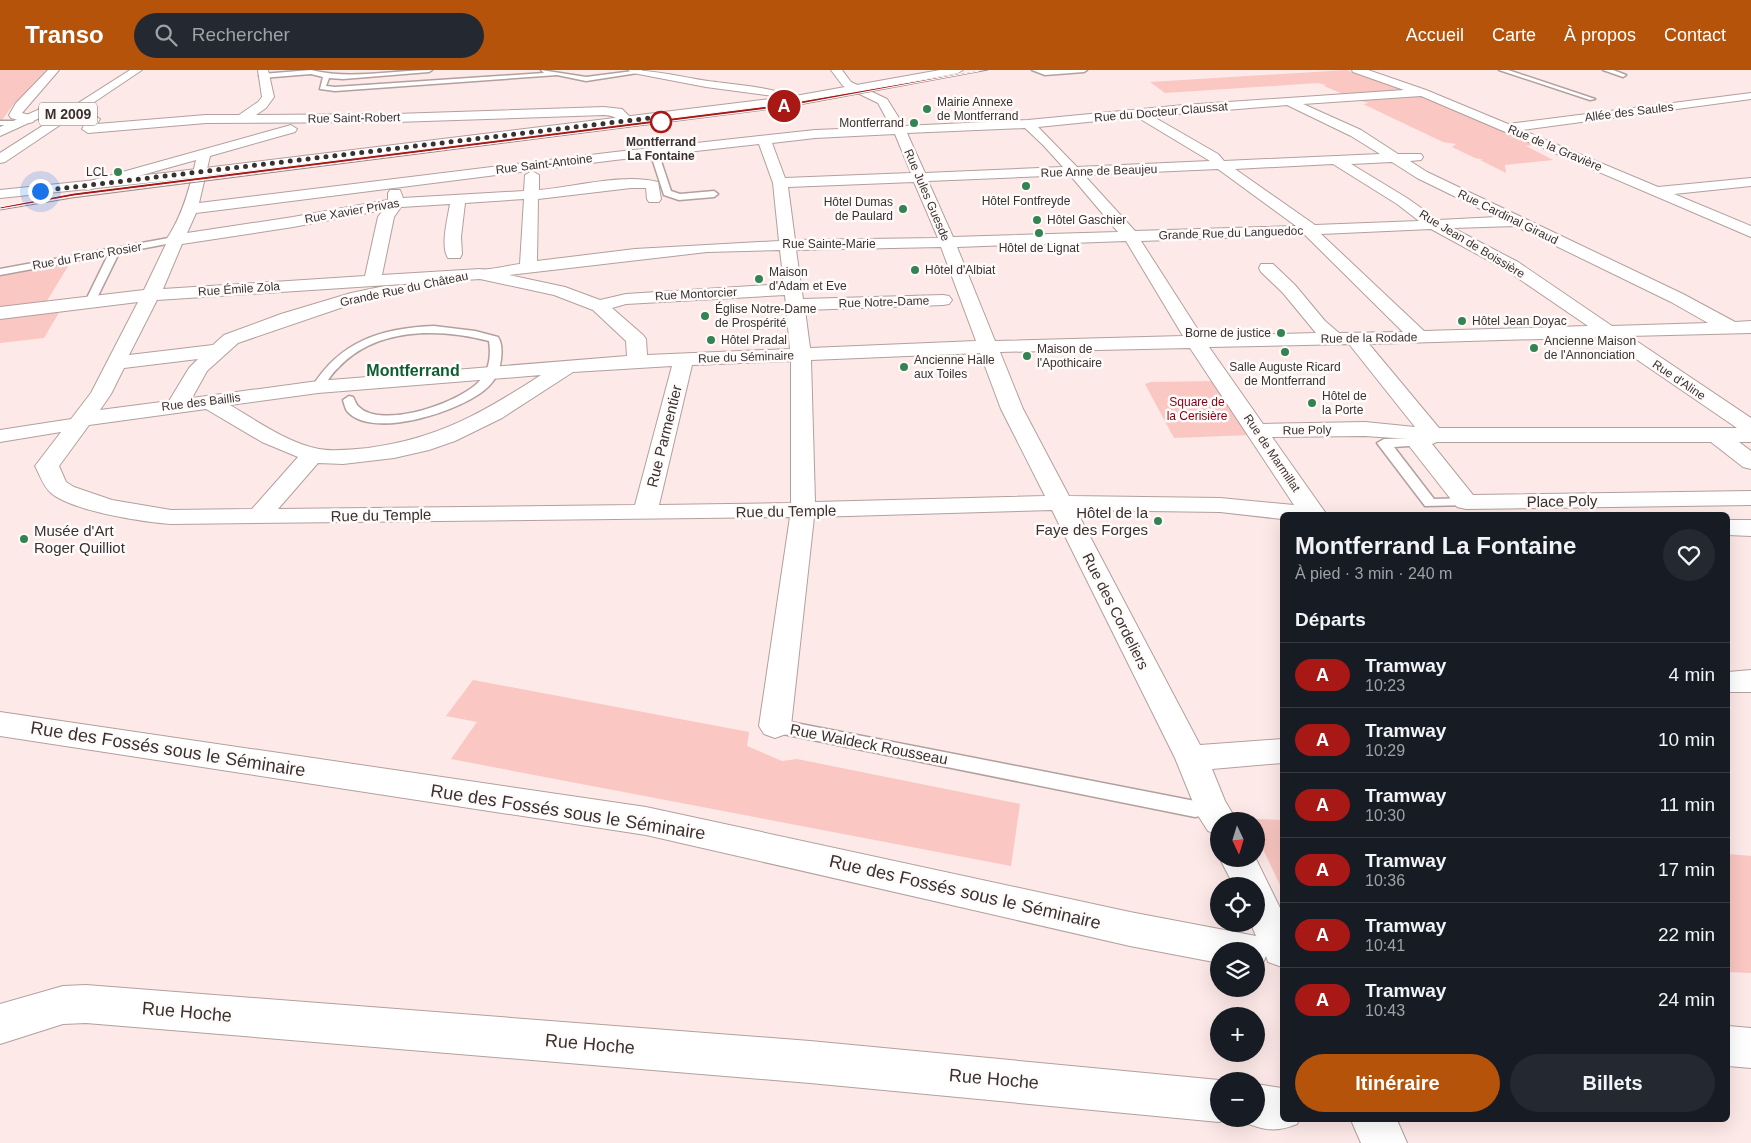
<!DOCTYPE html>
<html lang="fr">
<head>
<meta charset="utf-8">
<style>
	body { margin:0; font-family:Helvetica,sans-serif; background:#242831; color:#f1f3f6; height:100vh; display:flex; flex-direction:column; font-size:19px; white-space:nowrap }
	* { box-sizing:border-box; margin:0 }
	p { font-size:16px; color:#9ea1a6 }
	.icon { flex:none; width:28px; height:28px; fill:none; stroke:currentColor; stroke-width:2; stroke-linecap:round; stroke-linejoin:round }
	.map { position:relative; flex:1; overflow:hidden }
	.drawer { position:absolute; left:1280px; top:442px; width:450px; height:610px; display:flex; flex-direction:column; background:#171b24; border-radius:8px; box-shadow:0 5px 20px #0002 }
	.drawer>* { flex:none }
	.badge { padding:0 10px; border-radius:16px; font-size:18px; line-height:32px }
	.needle { width:32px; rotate:176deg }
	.fabs { position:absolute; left:1210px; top:742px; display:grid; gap:10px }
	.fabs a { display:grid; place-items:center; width:55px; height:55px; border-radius:50%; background:#171b24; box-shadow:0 5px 20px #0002; font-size:25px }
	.you { position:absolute; width:25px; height:25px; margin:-12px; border:4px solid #fff; border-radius:50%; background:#1a73e8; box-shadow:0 0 0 8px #1a73e833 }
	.map>.badge { position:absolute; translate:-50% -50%; box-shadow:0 0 0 2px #fff }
	h2 { padding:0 15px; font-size:19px; line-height:45px }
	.round { display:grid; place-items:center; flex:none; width:52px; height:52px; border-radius:26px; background:#242831 }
	.summary { display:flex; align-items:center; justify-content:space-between; height:85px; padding:0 15px }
	h1 { font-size:24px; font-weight:600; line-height:38px }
	.action { display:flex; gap:10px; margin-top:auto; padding:10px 15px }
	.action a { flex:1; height:58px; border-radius:30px; background:#b45309; color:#fff; font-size:20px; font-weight:600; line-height:58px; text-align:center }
	.action a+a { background:#242831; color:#f1f3f6 }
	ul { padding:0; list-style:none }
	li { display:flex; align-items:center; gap:15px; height:65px; padding:0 15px; border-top:1px solid #363941 }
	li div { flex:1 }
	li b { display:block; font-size:19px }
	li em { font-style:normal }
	li .badge { min-width:55px; font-weight:700; text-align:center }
	header { display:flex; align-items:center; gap:30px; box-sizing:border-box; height:70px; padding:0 25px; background:#b45309; color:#fff }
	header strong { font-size:24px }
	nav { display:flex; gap:28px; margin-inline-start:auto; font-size:18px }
	.search { width:350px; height:45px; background:#242831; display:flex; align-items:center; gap:12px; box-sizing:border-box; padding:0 18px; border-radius:28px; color:#9ea1a6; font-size:19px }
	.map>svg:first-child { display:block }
	.green { fill:#fac7c2 }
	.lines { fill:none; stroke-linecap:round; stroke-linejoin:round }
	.service-casing { stroke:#b2a09e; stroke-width:3 }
	.pedestrian-casing { stroke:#b2a09e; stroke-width:2 }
	.minor-casing { stroke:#b2a09e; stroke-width:2 }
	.secondary-casing { stroke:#b2a09e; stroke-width:2 }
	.primary-casing { stroke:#b2a09e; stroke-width:2 }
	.service { fill:#fff; fill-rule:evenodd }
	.pedestrian { fill:#fff; fill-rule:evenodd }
	.minor { fill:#fff; fill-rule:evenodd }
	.secondary { fill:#fff; fill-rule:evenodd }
	.primary { fill:#fff; fill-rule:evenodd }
	.tram { stroke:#978a89; stroke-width:1 }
	.line { fill:#a81815; stroke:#fff }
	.walk { stroke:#393231; stroke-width:5; stroke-dasharray:0 9 }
	.poi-dot { fill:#338353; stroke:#fffbfa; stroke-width:2 }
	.stop-dot { fill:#fff; stroke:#a81815; stroke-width:2.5 }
	.labels { text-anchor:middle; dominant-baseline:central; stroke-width:5; stroke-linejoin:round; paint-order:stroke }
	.far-poi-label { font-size:12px; fill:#393231; stroke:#fffbfa; text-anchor:start }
	.far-street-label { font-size:12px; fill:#393231; stroke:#fffbfa }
	.far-stop-label { font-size:12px; font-weight:bold; fill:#393231; stroke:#fffbfa }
	.far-park-label { font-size:12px; fill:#820113; stroke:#fffbfa }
	.shield { fill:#fffbfa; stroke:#746e6d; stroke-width:1 }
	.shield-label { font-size:14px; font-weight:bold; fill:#393231 }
	.street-label { font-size:15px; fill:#393231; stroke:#fffbfa }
	.poi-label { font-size:15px; fill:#393231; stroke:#fffbfa; text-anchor:end }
	.far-district-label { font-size:16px; font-weight:bold; fill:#0c5d33; stroke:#fffbfa }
	.near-street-label { font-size:18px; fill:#393231; stroke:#fffbfa }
</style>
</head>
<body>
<header>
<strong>Transo</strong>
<div class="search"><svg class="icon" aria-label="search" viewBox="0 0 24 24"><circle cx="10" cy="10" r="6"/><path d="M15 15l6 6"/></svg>Rechercher</div>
<nav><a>Accueil</a><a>Carte</a><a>À propos</a><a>Contact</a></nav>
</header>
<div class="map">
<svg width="1751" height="1073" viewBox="0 0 1751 1073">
	<rect width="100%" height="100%" fill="#fde9e7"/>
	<g class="green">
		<path d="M0,0H49L12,36L0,53Z"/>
		<path d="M1346,0L1408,21L1345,25L1324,16L1326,15L1318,13L1165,23L1150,12Z"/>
		<path d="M1419,25L1535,75L1526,76L1553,90L1505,95L1506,103L1480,90H1484L1475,88L1452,77L1456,74L1443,72L1363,34L1369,33L1353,29Z"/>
		<path d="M70,193L45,234L0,239V205Z"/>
		<path d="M61,239L44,268L0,273V246Z"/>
		<path d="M1214,311L1250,365L1174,368L1145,314L1151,312Z"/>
		<path d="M473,610L749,662L747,676L782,691L797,689L1020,734L1011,796L451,689L477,652L446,646Z"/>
		<path d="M1256,749L1282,750V819L1259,771Z"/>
		<path d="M1728,784L1751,786V903L1728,902Z"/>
	</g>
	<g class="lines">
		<defs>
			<g id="service">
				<path d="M311,0C350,10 392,0 432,0L429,2L343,9L329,8L326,16L335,17L544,3L541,0L586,7L641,0L644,2L586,11L557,5L335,21L320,19L323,7L311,4L262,8L259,6L262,4Z"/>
				<path d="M1032,0H1087L1084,2L1045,5Z"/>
				<path d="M1499,0H1508L1595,29L1590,30Z"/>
				<path d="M1603,0H1613L1626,5L1623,7Z"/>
				<path d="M0,51H19L23,53L19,55H0Z"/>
				<path d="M651,80L658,82L671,121L680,124L714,121L718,124L714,127L679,130L664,125L650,82Z"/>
				<path d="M174,167L177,168V172L119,183L95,232L90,235L85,232L108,185L0,205V199Z"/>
				<path d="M434,256L475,261L498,267C502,273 502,282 501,289C500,299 496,309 489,316C466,340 372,371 347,341C345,338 344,333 343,330L349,326L353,327C355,330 356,335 359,337C382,360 465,332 482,308C490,297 491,284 489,271C439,258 376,257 338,298C331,304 327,312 322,320L318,321L312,317C340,271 382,258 434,256Z"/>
				<path d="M1418,368L1423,369L1425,372L1423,375L1394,377L1434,429L1466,428L1471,429L1473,432L1471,435L1425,436L1377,373L1384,369Z"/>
				<path d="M775,649L1195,731L1211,729L1218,731L1221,737L1218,743L1195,747L768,661L766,656L768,651Z"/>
			</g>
			<path id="pedestrian" d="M78,348L85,350L87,354L85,358L0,372V360Z"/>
			<g id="minor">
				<path d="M48,0H59L22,43L33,46L35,49L33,52L29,53L11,48L9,45L16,33Z"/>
				<path d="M258,0H268L274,27L266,38L256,45L395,44L604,37L622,39L634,51L628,55C617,52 620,46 604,45L395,52L206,53L88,63L82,59L90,46L94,45L100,49L97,54L206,45H239L258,32L262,27Z"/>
				<path d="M628,0C655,0 681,7 708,11C739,15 770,17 799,28L801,30L795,34L774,26L706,17L633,3Z"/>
				<path d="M831,0H842L851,12L887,29L904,56L1028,50L1184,35L1404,20L1353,2L1352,0H1368L1426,20L1508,54L1751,23V29L1522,60L1658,117L1751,108V116L1674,124L1751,156V167L1421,26L1303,34L1361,60L1398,84H1421L1423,87L1421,90L1410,91L1427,102L1683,224L1735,252L1751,251V263L1629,266L1751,348V372H1739L1751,381V399L1743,397L1711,372H1437L1432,374L1473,425L1751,421V435L1466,439L1457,437L1410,377L1407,372L1409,369L1365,366L1272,367L1327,445H1282V449L1220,442L1076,440L1200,675L1282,669V693L1212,699L1225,731L1237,751H1219V765L1208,761L1199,747L1175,688L1052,440L814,447L791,656L786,664L775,668L764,664L759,656L790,447L171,454C143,452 72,441 51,423C43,416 40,405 35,396L91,323L138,232L0,249V237L144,220L167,172L166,170C182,147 190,118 196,90L88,120L83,119L81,116L83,113L291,55L297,59L295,62L210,86L199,133L615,82L815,60L891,57L878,33L843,16ZM1287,35L1351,66L1380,84L1224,91L1218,84L1152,46ZM1137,47L1210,91L1077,97L1038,57ZM1025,58L1043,75L1063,97L925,103L907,63ZM895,64L911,103L785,108L772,73L815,68ZM759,74L773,113L779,171L635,179L537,191L538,129L631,118H646L647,129L649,132H659L661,129L658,112C623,103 575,117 539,120V105L532,101L525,105L524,121L403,128L400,120H390L388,123V130L293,147L187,163L196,143L615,90ZM1392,92L1417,108L1497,147L1438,150L1407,128L1351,94ZM1333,94L1397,134L1419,151L1315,155L1235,99ZM1218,99L1296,156L1135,161L1084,105ZM1070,105L1118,162L953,167L928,111ZM914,112L938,168L795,170L788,117ZM524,129L520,194C509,195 488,201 480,199L382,205L394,147L401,137L450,134C448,147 440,176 448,188H460L462,184L461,167L465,133ZM383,140L378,147L365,206L163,219L182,174L293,157ZM1515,156L1671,232L1708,253L1612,256L1518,192L1453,158ZM1431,159L1506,200L1588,256L1424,261L1321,164ZM1305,165L1403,262L1339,263L1325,251L1295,215L1273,194H1261L1259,198L1261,202L1283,223L1316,263L1202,266L1141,171ZM1126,171L1183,266L995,271L957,177ZM941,177L976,271L810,278L805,240L943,235L949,234L952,230L949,226L943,225L803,229L796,180ZM780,180L784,214L626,224L600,230L565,217L509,205L707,182ZM480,209L554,225L593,240L626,271L627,286L318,311L192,328L207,301L238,273L355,233L386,226L389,222L386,218L380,217L351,223L281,244L224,265L213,275L129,285L157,230ZM785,225L790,279L647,285L646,269L643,265L612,238L626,234ZM1604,267L1737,358H1439L1369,274ZM1349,274L1415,357L1365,352L1263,354L1209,277ZM1190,278L1294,435L1220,428L1069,426L1023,339L1000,282ZM980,283L1001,339L1045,426L815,432L811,290ZM198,289L189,298L169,331L100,340L111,324L124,298ZM791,291V433L659,435L692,295ZM672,296L635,435L278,439L318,393L343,394L394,388L429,380L455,371L502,348L573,302ZM541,305C484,342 438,369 368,378C352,379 335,382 319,379C288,373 257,351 230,335L318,323ZM206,339L262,372L298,387L252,439L171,440L112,430L74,417L66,412L59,396L89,355Z"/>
				<path d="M1728,450H1751V466L1728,465Z"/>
				<path d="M1751,600V622H1728V602Z"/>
				<path d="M0,642L646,737L1130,842L1256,866L1251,854H1256V816H1234L1220,789H1256L1282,842V897L1268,892L1266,886L1263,893L1256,896V881H1219V893L1130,876L646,765L0,666Z"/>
				<path d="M86,915L810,971L1219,1010L1223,1011H1219V1049H1228L1219,1052L810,1013L86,953L63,954L0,974V934L63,916Z"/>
				<path d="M1728,956L1751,958V998L1728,996Z"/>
				<path d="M1256,1014L1282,1018V1050H1299L1297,1054C1275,1063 1263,1060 1241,1051L1240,1049H1256Z"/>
				<path d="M1351,1050H1397L1407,1073H1361Z"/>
			</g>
			<path id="secondary" d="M940,0H963L958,3L795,34L164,111L0,128V120L164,103L795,26Z"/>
			<g id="primary">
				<path d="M130,0H142L5,92L0,93V83Z"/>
				<path d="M51,34L55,35L57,38L55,41L0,66V57Z"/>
			</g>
		</defs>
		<use href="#service" class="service-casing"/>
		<use href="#pedestrian" class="pedestrian-casing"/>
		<use href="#minor" class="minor-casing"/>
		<use href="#secondary" class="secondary-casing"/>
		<use href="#primary" class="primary-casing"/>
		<use href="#service" class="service"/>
		<use href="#pedestrian" class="pedestrian"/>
		<use href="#minor" class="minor"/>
		<use href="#secondary" class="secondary"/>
		<use href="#primary" class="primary"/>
		<path class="tram" d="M0,140L72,128L788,37L988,0"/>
	</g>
	<path class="line" d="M979,1L784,37L74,126L0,139V137L74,123L784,34L980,0Z"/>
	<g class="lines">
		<path class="walk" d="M40,121L667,46L661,52"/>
	</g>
	<g class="poi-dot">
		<circle cx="927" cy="39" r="5"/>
		<circle cx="914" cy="53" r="5"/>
		<circle cx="118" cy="102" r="5"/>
		<circle cx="1026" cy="116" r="5"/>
		<circle cx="903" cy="139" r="5"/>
		<circle cx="1037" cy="150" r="5"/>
		<circle cx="1039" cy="163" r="5"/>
		<circle cx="915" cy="200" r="5"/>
		<circle cx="759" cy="209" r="5"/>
		<circle cx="705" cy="246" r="5"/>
		<circle cx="1462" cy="251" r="5"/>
		<circle cx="1281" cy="263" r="5"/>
		<circle cx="711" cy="270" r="5"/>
		<circle cx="1534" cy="278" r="5"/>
		<circle cx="1285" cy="282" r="5"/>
		<circle cx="1027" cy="286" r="5"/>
		<circle cx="904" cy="297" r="5"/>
		<circle cx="1312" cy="333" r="5"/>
		<circle cx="1158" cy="451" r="5"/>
		<circle cx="24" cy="469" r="5"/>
	</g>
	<circle class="stop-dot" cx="661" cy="52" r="10"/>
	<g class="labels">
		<g class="far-poi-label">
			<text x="937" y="32">Mairie Annexe<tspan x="937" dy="14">de Montferrand</tspan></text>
			<text x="904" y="53" text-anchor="end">Montferrand</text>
			<text x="108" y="102" text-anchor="end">LCL</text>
			<text x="1026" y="131" text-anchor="middle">Hôtel Fontfreyde</text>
			<text x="893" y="132" text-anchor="end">Hôtel Dumas<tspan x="893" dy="14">de Paulard</tspan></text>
			<text x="1047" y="150">Hôtel Gaschier</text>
			<text x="1039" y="178" text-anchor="middle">Hôtel de Lignat</text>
			<text x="925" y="200">Hôtel d'Albiat</text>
			<text x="769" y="202">Maison<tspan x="769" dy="14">d'Adam et Eve</tspan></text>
			<text x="715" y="239">Église Notre-Dame<tspan x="715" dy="14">de Prospérité</tspan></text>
			<text x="1472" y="251">Hôtel Jean Doyac</text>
			<text x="1271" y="263" text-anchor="end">Borne de justice</text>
			<text x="721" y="270">Hôtel Pradal</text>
			<text x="1544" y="271">Ancienne Maison<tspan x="1544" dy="14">de l'Annonciation</tspan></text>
			<text x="1037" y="279">Maison de<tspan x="1037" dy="14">l'Apothicaire</tspan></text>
			<text x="914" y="290">Ancienne Halle<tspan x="914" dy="14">aux Toiles</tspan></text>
			<text x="1285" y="297" text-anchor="middle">Salle Auguste Ricard<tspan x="1285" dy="14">de Montferrand</tspan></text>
			<text x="1322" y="326">Hôtel de<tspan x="1322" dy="14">la Porte</tspan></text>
		</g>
		<g class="far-street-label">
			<text transform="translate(1161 42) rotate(-5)">Rue du Docteur Claussat</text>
			<text transform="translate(1629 42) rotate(-7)">Allée des Saules</text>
			<text transform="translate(354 48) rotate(-1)">Rue Saint-Robert</text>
			<text transform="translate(1555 78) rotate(23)">Rue de la Gravière</text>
			<text transform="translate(544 94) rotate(-7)">Rue Saint-Antoine</text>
			<text transform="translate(1099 101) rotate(-2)">Rue Anne de Beaujeu</text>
			<text transform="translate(927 125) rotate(67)">Rue Jules Guesde</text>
			<text transform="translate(352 141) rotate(-10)">Rue Xavier Privas</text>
			<text transform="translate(1508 147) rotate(26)">Rue Cardinal Giraud</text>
			<text transform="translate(1231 163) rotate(-2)">Grande Rue du Languedoc</text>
			<text x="829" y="174">Rue Sainte-Marie</text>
			<text transform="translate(1472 174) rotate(31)">Rue Jean de Boissière</text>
			<text transform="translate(87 186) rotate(-10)">Rue du Franc Rosier</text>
			<text transform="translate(239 219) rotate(-4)">Rue Émile Zola</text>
			<text transform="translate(404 219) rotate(-12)">Grande Rue du Château</text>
			<text transform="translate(696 224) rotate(-3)">Rue Montorcier</text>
			<text transform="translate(884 232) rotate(-2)">Rue Notre-Dame</text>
			<text transform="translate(1369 268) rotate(-1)">Rue de la Rodade</text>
			<text transform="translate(746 287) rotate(-2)">Rue du Séminaire</text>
			<text transform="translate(1679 310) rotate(34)">Rue d'Aline</text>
			<text transform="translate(201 332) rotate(-7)">Rue des Baillis</text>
			<text transform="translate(1307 360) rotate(-1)">Rue Poly</text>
			<text transform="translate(1272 383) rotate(56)">Rue de Marmillat</text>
		</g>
		<g class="far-stop-label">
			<text x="661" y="72">Montferrand<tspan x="661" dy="14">La Fontaine</tspan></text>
		</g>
		<g class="far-park-label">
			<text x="1197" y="332">Square de<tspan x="1197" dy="14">la Cerisière</tspan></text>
		</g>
		<rect class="shield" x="39" y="32.5" width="58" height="23" rx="4"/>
		<g class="shield-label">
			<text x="68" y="44">M 2009</text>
		</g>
		<g class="street-label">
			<text transform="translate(664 366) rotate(-76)">Rue Parmentier</text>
			<text transform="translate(1562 431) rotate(-1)">Place Poly</text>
			<text transform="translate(786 441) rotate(-1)">Rue du Temple</text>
			<text transform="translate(381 445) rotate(-1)">Rue du Temple</text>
			<text transform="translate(1116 541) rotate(63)">Rue des Cordeliers</text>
			<text transform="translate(869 674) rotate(11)">Rue Waldeck Rousseau</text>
		</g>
		<g class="poi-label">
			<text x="1148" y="442">Hôtel de la<tspan x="1148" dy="17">Faye des Forges</tspan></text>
			<text x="34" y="460" text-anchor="start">Musée d'Art<tspan x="34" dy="17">Roger Quilliot</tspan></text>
		</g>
		<g class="far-district-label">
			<text x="413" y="300">Montferrand</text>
		</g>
		<g class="near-street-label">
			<text transform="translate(168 679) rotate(9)">Rue des Fossés sous le Séminaire</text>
			<text transform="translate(568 742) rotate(9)">Rue des Fossés sous le Séminaire</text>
			<text transform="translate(965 822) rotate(13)">Rue des Fossés sous le Séminaire</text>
			<text transform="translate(187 942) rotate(5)">Rue Hoche</text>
			<text transform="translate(590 974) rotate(5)">Rue Hoche</text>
			<text transform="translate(994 1009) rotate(5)">Rue Hoche</text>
		</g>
	</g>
</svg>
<div class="fabs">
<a><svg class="needle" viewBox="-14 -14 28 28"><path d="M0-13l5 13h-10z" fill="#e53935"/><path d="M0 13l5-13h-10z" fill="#9ea1a6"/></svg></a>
<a><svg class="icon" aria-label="locate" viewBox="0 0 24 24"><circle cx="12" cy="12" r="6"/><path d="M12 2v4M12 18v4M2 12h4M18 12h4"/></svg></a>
<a><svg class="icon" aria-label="layers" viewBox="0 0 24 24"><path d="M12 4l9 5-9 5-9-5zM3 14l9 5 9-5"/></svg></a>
<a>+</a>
<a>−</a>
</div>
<div class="you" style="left:40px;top:121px"></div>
<b class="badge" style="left:784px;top:36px;background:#a81815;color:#fff">A</b>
<section class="drawer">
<div class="summary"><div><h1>Montferrand La Fontaine</h1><p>À pied · 3 min · 240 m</p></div><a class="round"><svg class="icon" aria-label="heart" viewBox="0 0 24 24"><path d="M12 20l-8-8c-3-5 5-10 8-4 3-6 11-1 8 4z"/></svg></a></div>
<h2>Départs</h2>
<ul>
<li><span class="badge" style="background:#a81815;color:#fff">A</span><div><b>Tramway</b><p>10:23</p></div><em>4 min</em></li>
<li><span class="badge" style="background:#a81815;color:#fff">A</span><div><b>Tramway</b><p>10:29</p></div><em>10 min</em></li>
<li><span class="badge" style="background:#a81815;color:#fff">A</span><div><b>Tramway</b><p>10:30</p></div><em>11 min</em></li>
<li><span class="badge" style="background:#a81815;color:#fff">A</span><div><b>Tramway</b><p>10:36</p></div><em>17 min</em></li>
<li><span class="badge" style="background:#a81815;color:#fff">A</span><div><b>Tramway</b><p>10:41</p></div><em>22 min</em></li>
<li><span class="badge" style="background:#a81815;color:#fff">A</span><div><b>Tramway</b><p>10:43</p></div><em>24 min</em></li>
</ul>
<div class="action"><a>Itinéraire</a><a>Billets</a></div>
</section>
</div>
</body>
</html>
